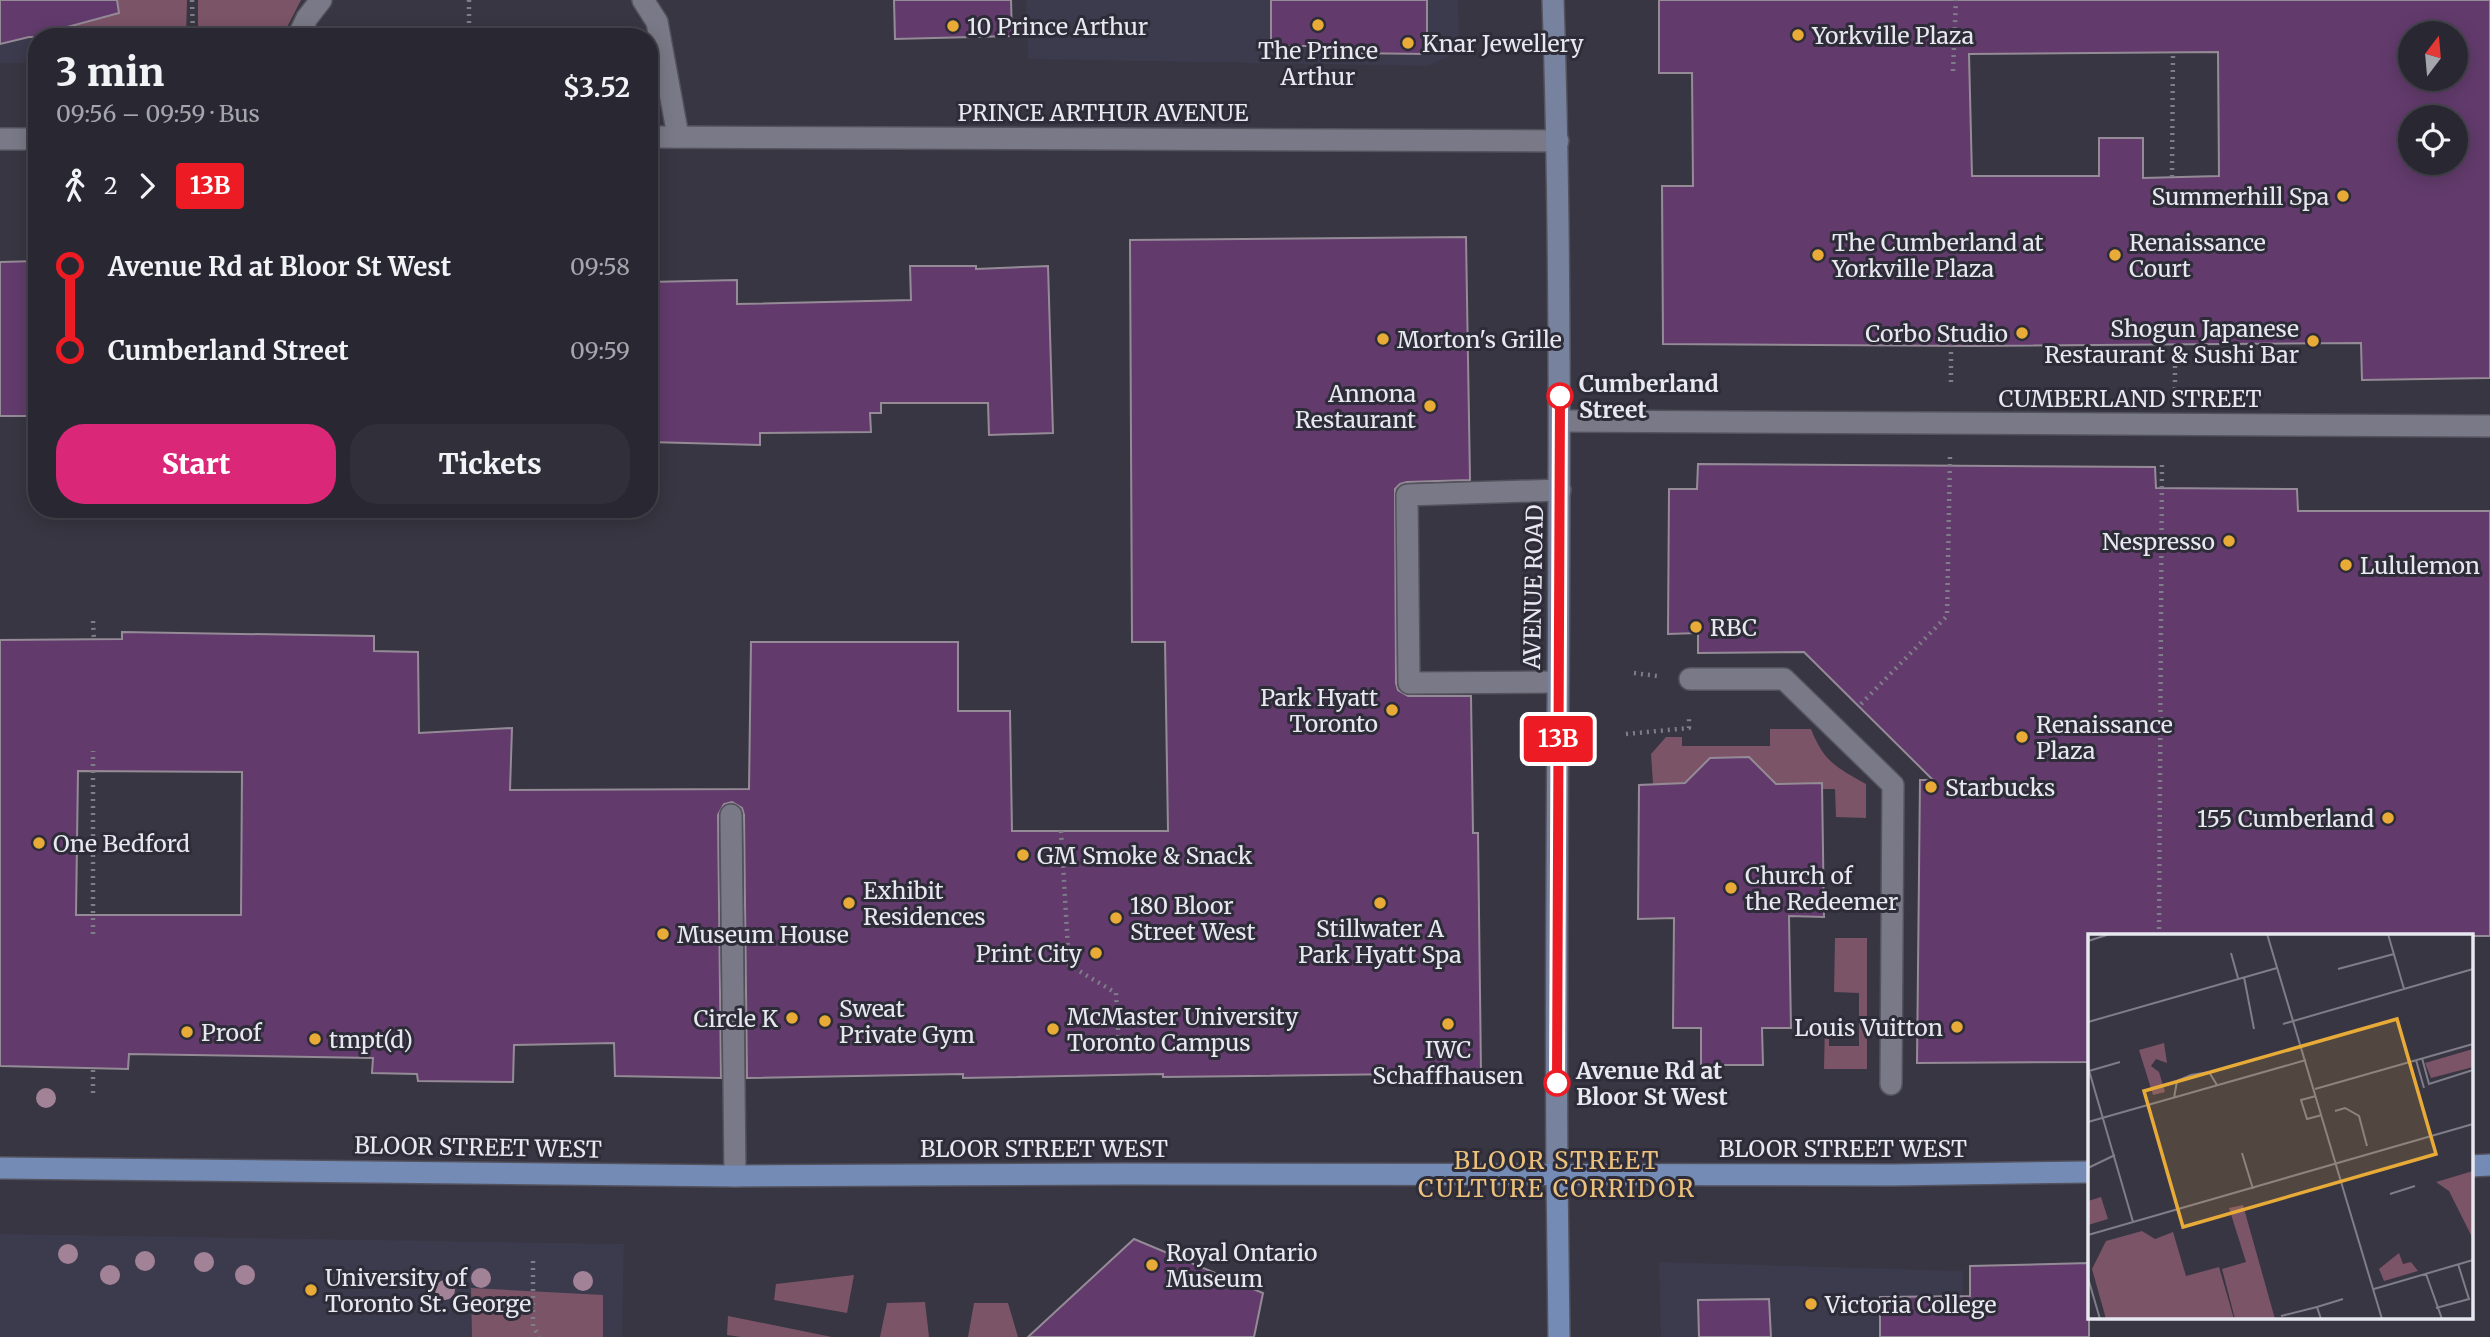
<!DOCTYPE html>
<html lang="en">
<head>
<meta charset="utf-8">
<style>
	body { margin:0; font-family:Merriweather,serif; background:#31303a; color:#f1f3f6; height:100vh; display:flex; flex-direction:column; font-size:26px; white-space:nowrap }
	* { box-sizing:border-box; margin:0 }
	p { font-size:23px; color:#a5a6ac }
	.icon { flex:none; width:38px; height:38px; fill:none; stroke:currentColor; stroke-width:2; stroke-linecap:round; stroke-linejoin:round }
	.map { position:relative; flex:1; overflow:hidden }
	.details { position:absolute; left:28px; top:28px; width:630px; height:490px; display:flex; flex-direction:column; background:#292832; border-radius:28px; box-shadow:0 4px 18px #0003,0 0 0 2px #45444d }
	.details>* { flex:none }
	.badge { padding:0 14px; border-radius:5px; font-size:24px; line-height:46px }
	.needle { width:46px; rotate:16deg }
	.fabs { position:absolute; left:2398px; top:21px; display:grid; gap:14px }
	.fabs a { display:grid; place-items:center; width:70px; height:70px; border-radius:50%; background:#292832; box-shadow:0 4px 18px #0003,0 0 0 2px #45444d; font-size:35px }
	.map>.badge { position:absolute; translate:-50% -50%; box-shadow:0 0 0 4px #fff }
	.legs { display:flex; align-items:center; gap:10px; height:77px; padding:0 28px; font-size:23px }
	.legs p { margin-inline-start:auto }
	.summary { display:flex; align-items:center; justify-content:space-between; height:119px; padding:0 28px }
	h1 { font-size:38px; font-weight:800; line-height:52px }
	.button { display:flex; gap:14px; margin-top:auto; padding:14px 28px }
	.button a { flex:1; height:80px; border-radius:28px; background:#db2777; color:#fff; font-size:28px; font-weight:800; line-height:80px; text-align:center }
	.button a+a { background:#31303a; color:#f1f3f6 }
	ul { padding:0 28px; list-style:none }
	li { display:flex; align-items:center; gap:24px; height:84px; font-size:26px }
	li i { display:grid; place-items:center; width:10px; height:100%; margin:0 9px; background:currentColor }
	li i::after { content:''; width:18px; height:18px; margin:-9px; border:5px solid; border-radius:50%; background:#292832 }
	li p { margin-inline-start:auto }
	li:first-child i { background:linear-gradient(#0000 50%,currentColor 0) }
	li:last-child i { background:linear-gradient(currentColor 50%,#0000 0) }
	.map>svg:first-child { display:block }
	.built { fill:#3c3a4d }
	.green { fill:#7b5467 }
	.building { fill:#623b6c; stroke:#958b97; stroke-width:2; fill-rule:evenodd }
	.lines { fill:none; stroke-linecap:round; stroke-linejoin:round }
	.service-casing { stroke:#53525d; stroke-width:24 }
	.pedestrian-casing { stroke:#53525d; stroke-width:24 }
	.minor-casing { stroke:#53525d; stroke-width:24 }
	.secondary-casing { stroke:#53525d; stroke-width:24 }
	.primary-casing { stroke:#53525d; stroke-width:24 }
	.path { stroke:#7e7d88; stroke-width:4.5; stroke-dasharray:2 5; stroke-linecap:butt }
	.service { stroke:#7a7987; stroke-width:21 }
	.pedestrian { stroke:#7a7987; stroke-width:21 }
	.minor { stroke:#7a7987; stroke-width:21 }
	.secondary { stroke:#77829e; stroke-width:21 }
	.primary { stroke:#738bb5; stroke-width:21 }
	.tree { fill:#a28296 }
	.line-1-casing { stroke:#fff; stroke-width:16 }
	.line-1 { stroke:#ed1c24; stroke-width:10 }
	.poi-dot { fill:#e9ab38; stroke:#2d2c38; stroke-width:2.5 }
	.stop-1-dot { fill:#fff; stroke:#ed1c24; stroke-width:3.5 }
	.labels { text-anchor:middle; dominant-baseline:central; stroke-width:6; stroke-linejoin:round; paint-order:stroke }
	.poi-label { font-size:23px; fill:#e8e8f0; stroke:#2d2c38; text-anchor:start }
	.street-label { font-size:23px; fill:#e8e8f0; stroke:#2d2c38 }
	.stop-label { font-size:23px; font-weight:bold; fill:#e8e8f0; stroke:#2d2c38; text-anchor:start }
	.neighbourhood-label { font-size:24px; letter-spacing:2px; fill:#ecc17c; stroke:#2d2c38 }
	.inset-road { fill:none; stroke:#7e7d88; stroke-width:2 }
	.view { fill:#e9ab38; fill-opacity:0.15; stroke:#e9ab38; stroke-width:3.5 }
	.inset-edge { fill:none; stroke:#e8e8f0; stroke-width:3.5 }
</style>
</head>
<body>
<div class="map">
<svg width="2490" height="1337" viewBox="0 0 2490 1337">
	<rect width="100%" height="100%" fill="#373642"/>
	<g class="built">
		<path d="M0,0H70L71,37H37V63H0Z"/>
		<path d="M1026,0H1458L1459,36L1449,56L1428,66L1028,59Z"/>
		<path d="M0,1234L624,1244L622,1337H0Z"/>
		<path d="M1659,1262L1963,1271L1962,1337H1661Z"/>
	</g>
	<g class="green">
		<path d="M70,0H187L186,37H71Z"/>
		<path d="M198,0H301L282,37H198Z"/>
		<path d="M1770,729H1811C1824,762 1836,767 1866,784V818L1836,817L1835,789H1822L1821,783L1776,784L1749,757L1710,758L1685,783L1653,784L1651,754L1666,737H1682V746H1770Z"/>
		<path d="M1835,938H1867V1069H1824L1825,1020H1829V1046H1859V993L1834,992Z"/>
		<path d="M854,1275L847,1313L774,1300L776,1284Z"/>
		<path d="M471,1288L603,1295V1337H472Z"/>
		<path d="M925,1302L929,1337H880L887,1303Z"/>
		<path d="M974,1303H1008L1018,1337H968Z"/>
		<path d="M728,1316L832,1337H741L727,1335Z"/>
	</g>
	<g class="building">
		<path d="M0,0H117L119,13L60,29V37H29L0,44Z"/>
		<path d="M894,0H1011L1012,36L895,39Z"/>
		<path d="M1271,0H1427V54L1346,53V46H1271Z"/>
		<path d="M1659,0H2490V378L2362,380L2361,343L1974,346L1663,344L1662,186H1693L1692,73H1659ZM2410,33H2455V79H2410ZM2218,52L2219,176L2143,178V138H2099V176H1972L1969,54ZM2410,117H2455V163H2410Z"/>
		<path d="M1466,237L1470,480L1407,482L1400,484L1395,489L1396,683L1398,690L1408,696H1471L1473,833H1478L1481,1073L1163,1077V1074L963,1078V1074L747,1078L744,815L742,808L732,802L724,804L718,815L721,1078L615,1076L614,1043L514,1045L513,1082L418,1081L417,1074L372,1073L373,1058L129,1054L128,1069L0,1066V640L122,639V632L374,636V651L418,652L419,733L512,728L510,790L749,789L751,642H958V711H1010L1012,831H1168L1165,642H1132L1130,240ZM78,771L242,772L241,915H76Z"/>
		<path d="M37,261V416H0V262Z"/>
		<path d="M910,266H976V269L1048,266L1053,433L989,435L988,403H881V413H870L871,432L760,433V445L649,442V282L737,280V304L911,300Z"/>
		<path d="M1698,464L2155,467L2156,488L2297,489L2298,511H2490V936H2089V1062L1917,1063L1920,780H1933L1804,652L1698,653V633L1668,634L1669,489H1697Z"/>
		<path d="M1749,757L1776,784L1822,783L1824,917L1789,916L1791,1028H1762L1763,1065H1701V1028H1673L1674,918L1638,919L1639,785L1685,783L1710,758Z"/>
		<path d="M1134,1239L1263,1293L1254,1337H1028Z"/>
		<path d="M2089,1263V1337H1880V1297L1970,1296V1266Z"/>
		<path d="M1769,1299L1771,1337H1699L1698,1300Z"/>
	</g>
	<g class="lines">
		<defs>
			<g id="service">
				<path d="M643,0L657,22L678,136"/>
				<path d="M298,37L307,18L321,0"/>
				<path d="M1558,682L1409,683L1407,495L1560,490"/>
				<path d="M731,815L735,1176"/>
			</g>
			<path id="pedestrian" d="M1690,679H1784L1893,785L1891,1084"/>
			<g id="minor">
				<path d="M649,137L1558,141"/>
				<path d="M0,139H37"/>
				<path d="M1560,421L2490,426"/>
			</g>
			<path id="secondary" d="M1553,0C1566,391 1554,783 1557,1174"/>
			<g id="primary">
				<path d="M2471,1166L2490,1165"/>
				<path d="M0,1168L735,1176L1124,1174L1892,1175L2089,1172"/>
				<path d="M1557,1174L1559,1337"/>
			</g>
		</defs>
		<use href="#service" class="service-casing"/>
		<use href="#pedestrian" class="pedestrian-casing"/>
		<use href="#minor" class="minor-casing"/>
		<use href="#secondary" class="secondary-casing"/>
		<use href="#primary" class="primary-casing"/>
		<g class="path">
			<path d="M192,0L193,37"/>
			<path d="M469,37V0"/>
			<path d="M1953,71L1956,0"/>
			<path d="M2172,177L2173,52"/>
			<path d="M1951,345V387"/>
			<path d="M2175,345V389"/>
			<path d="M93,621L94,640"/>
			<path d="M1634,673L1657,676"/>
			<path d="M1861,704L1947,616L1950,457"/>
			<path d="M1626,734L1689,728V715"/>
			<path d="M1061,831L1069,965L1116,993L1119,1048"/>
			<path d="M93,934V751"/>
			<path d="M2159,936L2162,461"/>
			<path d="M93,1093V1069"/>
			<path d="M533,1261V1326L539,1337"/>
		</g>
		<use href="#service" class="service"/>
		<use href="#pedestrian" class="pedestrian"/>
		<use href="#minor" class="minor"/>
		<use href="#secondary" class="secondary"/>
		<use href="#primary" class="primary"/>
	</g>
	<g class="tree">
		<circle cx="46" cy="1098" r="10"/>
		<circle cx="68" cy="1254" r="10"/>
		<circle cx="145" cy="1261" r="10"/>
		<circle cx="204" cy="1262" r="10"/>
		<circle cx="110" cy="1275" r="10"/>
		<circle cx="245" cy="1275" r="10"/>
		<circle cx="481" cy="1278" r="10"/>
		<circle cx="583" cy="1281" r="10"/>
		<circle cx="445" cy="1290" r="10"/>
	</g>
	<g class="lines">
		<defs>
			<path id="line-1" d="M1557,1083L1560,396"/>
		</defs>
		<use href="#line-1" class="line-1-casing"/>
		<use href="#line-1" class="line-1"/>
	</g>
	<g class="poi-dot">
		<circle cx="1318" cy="25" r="7"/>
		<circle cx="953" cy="26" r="7"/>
		<circle cx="1798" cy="35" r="7"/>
		<circle cx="1408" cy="43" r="7"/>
		<circle cx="2343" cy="196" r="7"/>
		<circle cx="1818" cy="255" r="7"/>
		<circle cx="2115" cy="255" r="7"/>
		<circle cx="2022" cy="333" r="7"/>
		<circle cx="1383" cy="339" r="7"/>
		<circle cx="2313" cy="341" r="7"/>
		<circle cx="1430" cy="406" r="7"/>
		<circle cx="2229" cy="541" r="7"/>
		<circle cx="2346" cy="565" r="7"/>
		<circle cx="1696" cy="627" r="7"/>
		<circle cx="1392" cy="710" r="7"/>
		<circle cx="2022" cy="737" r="7"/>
		<circle cx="1931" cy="787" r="7"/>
		<circle cx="2388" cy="818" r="7"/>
		<circle cx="39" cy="843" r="7"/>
		<circle cx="1023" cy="855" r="7"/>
		<circle cx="1731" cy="888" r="7"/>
		<circle cx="849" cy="903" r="7"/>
		<circle cx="1380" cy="903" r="7"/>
		<circle cx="1116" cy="918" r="7"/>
		<circle cx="663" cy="934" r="7"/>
		<circle cx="1096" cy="953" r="7"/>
		<circle cx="792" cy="1018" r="7"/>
		<circle cx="825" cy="1021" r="7"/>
		<circle cx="1448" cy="1024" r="7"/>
		<circle cx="1957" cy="1027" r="7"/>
		<circle cx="1053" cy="1029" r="7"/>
		<circle cx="187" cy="1032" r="7"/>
		<circle cx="315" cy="1039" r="7"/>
		<circle cx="1152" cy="1265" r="7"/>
		<circle cx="311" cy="1290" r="7"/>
		<circle cx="1811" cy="1304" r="7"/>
	</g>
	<g class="stop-1-dot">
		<circle cx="1560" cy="396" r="12"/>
		<circle cx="1557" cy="1083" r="12"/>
	</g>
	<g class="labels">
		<g class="poi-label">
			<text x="967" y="26">10 Prince Arthur</text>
			<text x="1812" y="35">Yorkville Plaza</text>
			<text x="1422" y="43">Knar Jewellery</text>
			<text x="1318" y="50" text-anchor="middle">The Prince<tspan x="1318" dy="26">Arthur</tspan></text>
			<text x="2329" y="196" text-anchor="end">Summerhill Spa</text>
			<text x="1832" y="242">The Cumberland at<tspan x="1832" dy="26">Yorkville Plaza</tspan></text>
			<text x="2129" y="242">Renaissance<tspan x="2129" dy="26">Court</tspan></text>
			<text x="2299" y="328" text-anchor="end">Shogun Japanese<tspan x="2299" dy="26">Restaurant &amp; Sushi Bar</tspan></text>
			<text x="2008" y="333" text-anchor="end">Corbo Studio</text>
			<text x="1397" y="339">Morton's Grille</text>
			<text x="1416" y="393" text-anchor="end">Annona<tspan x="1416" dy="26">Restaurant</tspan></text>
			<text x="2215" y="541" text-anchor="end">Nespresso</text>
			<text x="2360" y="565">Lululemon</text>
			<text x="1710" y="627">RBC</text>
			<text x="1378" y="697" text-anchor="end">Park Hyatt<tspan x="1378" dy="26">Toronto</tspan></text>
			<text x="2036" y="724">Renaissance<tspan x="2036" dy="26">Plaza</tspan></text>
			<text x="1945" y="787">Starbucks</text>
			<text x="2374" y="818" text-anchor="end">155 Cumberland</text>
			<text x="53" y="843">One Bedford</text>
			<text x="1037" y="855">GM Smoke &amp; Snack</text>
			<text x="1745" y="875">Church of<tspan x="1745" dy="26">the Redeemer</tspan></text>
			<text x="863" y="890">Exhibit<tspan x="863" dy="26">Residences</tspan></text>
			<text x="1130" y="905">180 Bloor<tspan x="1130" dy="26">Street West</tspan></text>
			<text x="1380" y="928" text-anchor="middle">Stillwater A<tspan x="1380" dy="26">Park Hyatt Spa</tspan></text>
			<text x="677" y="934">Museum House</text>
			<text x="1082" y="953" text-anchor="end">Print City</text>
			<text x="839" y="1008">Sweat<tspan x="839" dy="26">Private Gym</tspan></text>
			<text x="1067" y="1016">McMaster University<tspan x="1067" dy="26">Toronto Campus</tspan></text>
			<text x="778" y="1018" text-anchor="end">Circle K</text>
			<text x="1943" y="1027" text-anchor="end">Louis Vuitton</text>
			<text x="201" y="1032">Proof</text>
			<text x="329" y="1039">tmpt(d)</text>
			<text x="1448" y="1049" text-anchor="middle">IWC<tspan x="1448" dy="26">Schaffhausen</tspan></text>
			<text x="1166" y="1252">Royal Ontario<tspan x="1166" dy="26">Museum</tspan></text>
			<text x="325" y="1277">University of<tspan x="325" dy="26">Toronto St. George</tspan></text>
			<text x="1825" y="1304">Victoria College</text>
		</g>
		<g class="street-label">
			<text x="1103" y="112">PRINCE ARTHUR AVENUE</text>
			<text x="2130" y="398">CUMBERLAND STREET</text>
			<text transform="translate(1533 587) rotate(-89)">AVENUE ROAD</text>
			<text transform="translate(478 1147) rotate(1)">BLOOR STREET WEST</text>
			<text x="1044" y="1148">BLOOR STREET WEST</text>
			<text x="1843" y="1148">BLOOR STREET WEST</text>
		</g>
		<g class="stop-label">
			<text x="1579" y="383">Cumberland<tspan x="1579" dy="26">Street</tspan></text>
			<text x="1576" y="1070">Avenue Rd at<tspan x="1576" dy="26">Bloor St West</tspan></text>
		</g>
		<g class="neighbourhood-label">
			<text x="1557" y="1160">BLOOR STREET<tspan x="1557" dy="28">CULTURE CORRIDOR</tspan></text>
		</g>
	</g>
	<g transform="translate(2088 934)">
		<rect width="385" height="385" fill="#373642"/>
		<path d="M76,109L79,129L68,125L63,132L71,138L77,158L65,161L51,116ZM385,115V133L343,144L337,129ZM385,237V305L361,257L348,248ZM13,263L20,285L0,291V267ZM155,271L187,385H147L134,335L158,328L141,274ZM54,297L67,305L85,298L98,342L131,333L146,385H18L4,335L18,307ZM311,319L315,330L323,328L330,337L296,347L291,335Z" fill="#7b5467"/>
		<path class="inset-road" d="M179,0L294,385M300,0L316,55M0,7L22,0M143,19L150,44M250,35L306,20M156,43L166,95M0,88L189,34M195,90L385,35M334,124L341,150L385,136M328,126L336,154M0,133L45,288M1,137L32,128M227,155L385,110M228,162L213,166L219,185L234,181M86,164L89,147L103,141L121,138L129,151M247,177L257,174L271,182L279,212M0,188L218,126M154,219L165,255M0,234L27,221M302,260L327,252M0,301L385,190M338,340L354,385M0,344L12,385M286,355L385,326M229,373L255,365M348,374L381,365L370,330M193,382L229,373L233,385"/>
		<path class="view" d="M309,85L348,220L95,293L56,157Z"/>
		<rect width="385" height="385" class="inset-edge"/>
	</g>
</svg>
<div class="fabs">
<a><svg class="needle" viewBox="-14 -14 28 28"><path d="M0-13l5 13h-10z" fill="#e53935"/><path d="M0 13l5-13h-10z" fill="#a5a6ac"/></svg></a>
<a><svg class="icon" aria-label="locate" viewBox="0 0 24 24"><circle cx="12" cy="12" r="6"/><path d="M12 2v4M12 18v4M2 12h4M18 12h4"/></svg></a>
</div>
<b class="badge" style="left:1558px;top:739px;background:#ed1c24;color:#fff">13B</b>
<section class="details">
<div class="summary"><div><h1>3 min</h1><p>09:56 – 09:59 · Bus</p></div><b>$3.52</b></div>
<div class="legs"><svg class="icon" aria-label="walk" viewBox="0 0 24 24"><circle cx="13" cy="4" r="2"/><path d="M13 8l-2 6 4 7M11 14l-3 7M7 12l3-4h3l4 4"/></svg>2<svg class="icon" aria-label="forward" viewBox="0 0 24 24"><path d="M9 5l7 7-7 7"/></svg><b class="badge" style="background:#ed1c24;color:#fff">13B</b></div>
<ul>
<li><i style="color:#ed1c24"></i><b>Avenue Rd at Bloor St West</b><p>09:58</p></li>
<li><i style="color:#ed1c24"></i><b>Cumberland Street</b><p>09:59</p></li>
</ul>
<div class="button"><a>Start</a><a>Tickets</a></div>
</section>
</div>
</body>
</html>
